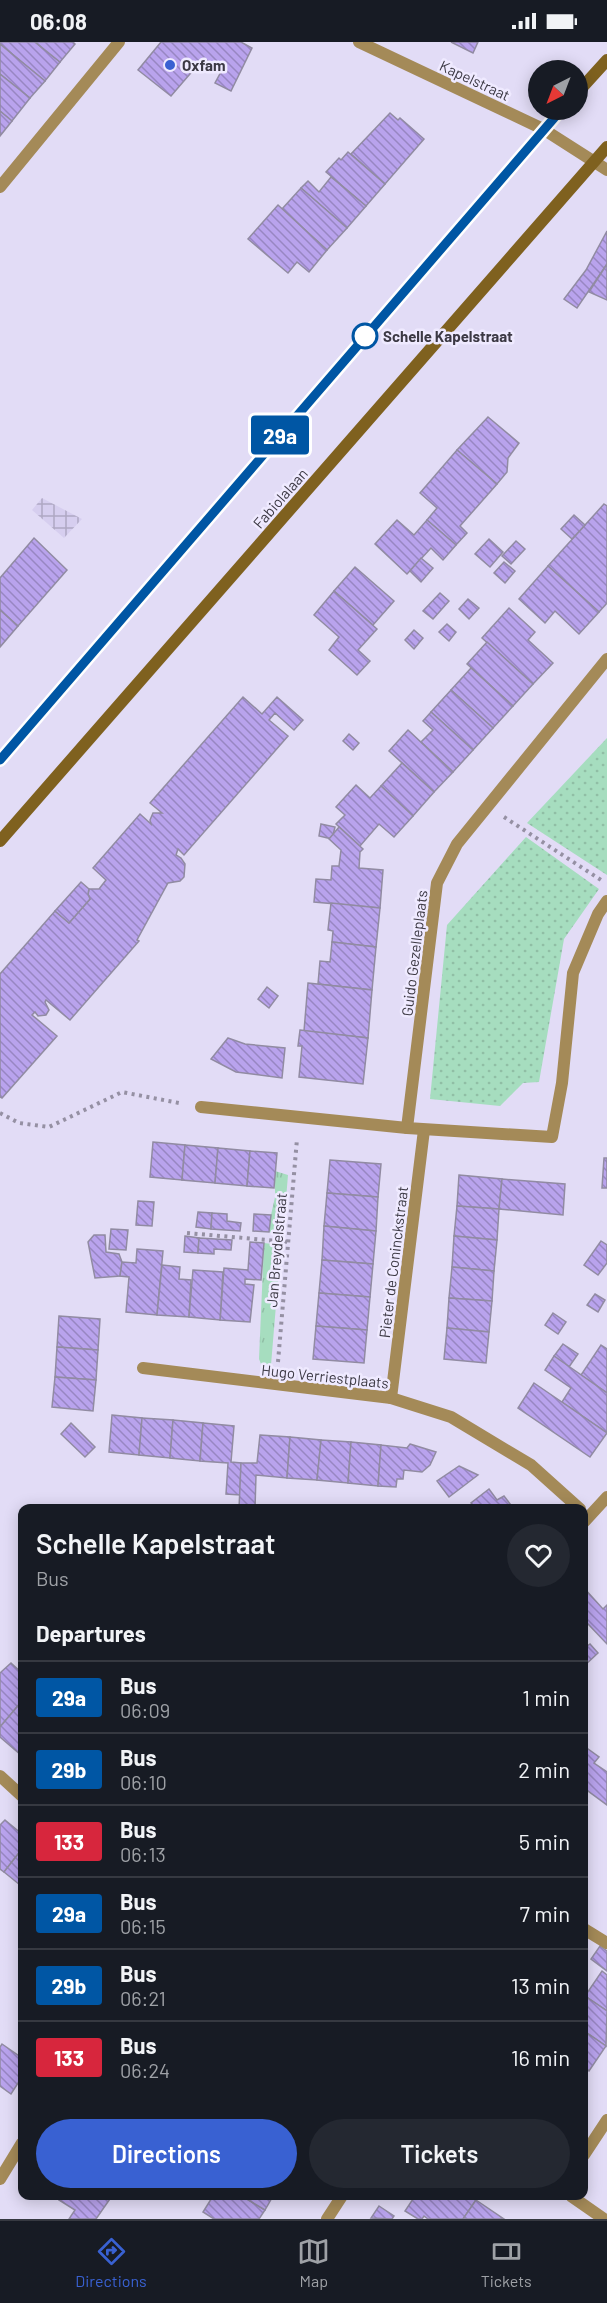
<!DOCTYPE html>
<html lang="en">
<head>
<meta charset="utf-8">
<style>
	body { margin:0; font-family:Barlow,sans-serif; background:#242831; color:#f1f3f6; height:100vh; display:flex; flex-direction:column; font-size:22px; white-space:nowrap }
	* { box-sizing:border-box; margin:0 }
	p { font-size:20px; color:#9ea1a6 }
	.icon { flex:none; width:33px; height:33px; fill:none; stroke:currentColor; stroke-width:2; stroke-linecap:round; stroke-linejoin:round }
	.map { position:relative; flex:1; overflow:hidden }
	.drawer { position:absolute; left:18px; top:1462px; width:570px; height:696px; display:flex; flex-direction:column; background:#171b24; border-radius:12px; box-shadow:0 3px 15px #0003 }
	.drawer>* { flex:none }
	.badge { padding:0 12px; border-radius:4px; font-size:21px; line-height:39px }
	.needle { width:39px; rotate:222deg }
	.buttons { position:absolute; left:528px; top:18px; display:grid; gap:12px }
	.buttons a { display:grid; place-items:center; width:60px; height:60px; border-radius:50%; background:#171b24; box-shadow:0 3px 15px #0003; font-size:30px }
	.map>.badge { position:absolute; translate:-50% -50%; box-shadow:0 0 0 3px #fff }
	h2 { padding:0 18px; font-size:22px; line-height:54px }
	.round { display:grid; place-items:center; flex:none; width:63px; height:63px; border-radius:32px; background:#242831 }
	.summary { display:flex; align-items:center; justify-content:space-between; height:102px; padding:0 18px }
	h1 { font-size:28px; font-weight:600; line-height:45px }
	.action { display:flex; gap:12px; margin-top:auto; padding:12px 18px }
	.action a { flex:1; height:69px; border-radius:36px; background:#3961d2; color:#fff; font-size:24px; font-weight:600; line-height:69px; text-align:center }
	.action a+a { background:#242831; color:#f1f3f6 }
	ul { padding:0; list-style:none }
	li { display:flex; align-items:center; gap:18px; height:72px; padding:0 18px; border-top:2px solid #363941 }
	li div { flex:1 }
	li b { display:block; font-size:22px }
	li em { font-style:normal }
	li .badge { min-width:66px; font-weight:700; text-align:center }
	.status { display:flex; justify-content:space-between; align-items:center; height:42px; padding:0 30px; background:#171b24; direction:ltr }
	.status svg { height:16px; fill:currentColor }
	.menu { display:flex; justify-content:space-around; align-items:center; height:84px; border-top:2px solid #363941; background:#171b24; font-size:16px; color:#9ea1a6 }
	.menu a { display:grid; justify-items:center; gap:3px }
	.menu .current { color:#3961d2 }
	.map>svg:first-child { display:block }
	.industrial { fill:url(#industrial-grid) }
	.grass { fill:url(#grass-tufts) }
	.park { fill:url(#park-dots) }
	.building { fill:url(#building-back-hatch); stroke:#918ba2; stroke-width:1.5 }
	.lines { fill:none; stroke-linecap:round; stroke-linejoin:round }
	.path { stroke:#9590a3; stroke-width:4; stroke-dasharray:3 4.5; stroke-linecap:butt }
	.lane { stroke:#a48a58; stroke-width:12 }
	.street { stroke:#a48a58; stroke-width:12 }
	.secondary { stroke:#7f611f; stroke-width:12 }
	.line-casing { stroke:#fff; stroke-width:14 }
	.line { stroke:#0056a4; stroke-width:9 }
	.poi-dot { fill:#3961d2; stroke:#efeaff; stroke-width:2 }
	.stop-dot { fill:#fff; stroke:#0056a4; stroke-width:3 }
	.labels { text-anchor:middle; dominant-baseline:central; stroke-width:5; stroke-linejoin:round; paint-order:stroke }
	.poi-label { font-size:15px; font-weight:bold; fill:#3c3944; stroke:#efeaff; text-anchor:start }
	.street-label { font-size:15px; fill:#3c3944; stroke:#efeaff }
	.stop-label { font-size:15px; font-weight:bold; fill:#3c3944; stroke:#efeaff; text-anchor:start }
</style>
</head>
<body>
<div class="status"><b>06:08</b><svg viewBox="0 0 49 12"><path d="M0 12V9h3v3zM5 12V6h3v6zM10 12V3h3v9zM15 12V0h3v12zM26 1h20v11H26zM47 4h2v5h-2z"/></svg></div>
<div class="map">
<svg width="607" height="2177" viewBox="0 0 607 2177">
	<defs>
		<pattern id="industrial-grid" width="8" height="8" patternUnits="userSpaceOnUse" patternTransform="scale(1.5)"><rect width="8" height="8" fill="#d6ceef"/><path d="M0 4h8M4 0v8" fill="none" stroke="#afa8c3"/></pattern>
		<pattern id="grass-tufts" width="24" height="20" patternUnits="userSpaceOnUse" patternTransform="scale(1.5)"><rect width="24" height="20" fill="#a6ddbf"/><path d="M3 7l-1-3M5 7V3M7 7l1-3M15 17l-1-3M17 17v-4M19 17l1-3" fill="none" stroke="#90bea5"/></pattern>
		<pattern id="park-dots" width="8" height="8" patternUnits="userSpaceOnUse" patternTransform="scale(1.5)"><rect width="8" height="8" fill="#a6ddbf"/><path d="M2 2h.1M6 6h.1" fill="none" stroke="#90bea5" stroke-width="1.8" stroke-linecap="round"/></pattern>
		<pattern id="building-back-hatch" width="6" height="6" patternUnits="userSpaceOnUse" patternTransform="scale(1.5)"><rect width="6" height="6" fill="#b9a3ed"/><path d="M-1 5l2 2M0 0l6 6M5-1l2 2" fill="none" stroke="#9886c2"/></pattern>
	</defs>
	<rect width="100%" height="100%" fill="#e2dcf6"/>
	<path class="industrial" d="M42,456L82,477L64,496L32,468Z"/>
	<g class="grass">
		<path d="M275,1129L288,1133L283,1193L269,1190L271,1173L275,1155Z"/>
		<path d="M264,1201L281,1203L271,1323L261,1322L259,1317Z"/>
	</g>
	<g class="park">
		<path d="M607,696V833L527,781Z"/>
		<path d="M526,795L599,847L564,897L539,1040L523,1041L500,1064L430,1057L447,883Z"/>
	</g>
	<g class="building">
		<path d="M0,0H35L60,20L45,39L0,2Z"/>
		<path d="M35,0H73L75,2L60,20Z"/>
		<path d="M161,0H241L252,6L231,49L215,41L222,28L202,18L171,54L138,28Z"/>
		<path d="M451,0H478L473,11Z"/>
		<path d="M0,2L45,39L30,56L0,32Z"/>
		<path d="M0,32L30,56L12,79L0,69Z"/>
		<path d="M0,69L12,79L0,94Z"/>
		<path d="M390,71L398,78L400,76L424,97L385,142L351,112Z"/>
		<path d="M348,110L385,142L366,164L326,130L339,116L341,118Z"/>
		<path d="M331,135L366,164L347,186L301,146L308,139L319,150Z"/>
		<path d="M301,146L347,186L327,208L282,167Z"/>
		<path d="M278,163L327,208L309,230L297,220L288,231L248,197Z"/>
		<path d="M607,189V222L577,266L564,257L586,228Z"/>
		<path d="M607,222V258L589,250Z"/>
		<path d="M488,375L519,401L508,416L507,430L497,442L457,408Z"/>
		<path d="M457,408L497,442L460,484L467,491L456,503L427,478L437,466L420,451Z"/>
		<path d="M604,462L607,464V561L599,570L548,524Z"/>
		<path d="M574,473L585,483L572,497L561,487Z"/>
		<path d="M397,478L414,493L427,478L456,503L443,518L431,506L407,532L375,502Z"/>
		<path d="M34,496L67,528L18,584L0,568V536Z"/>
		<path d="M489,497L503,510L490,525L475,512Z"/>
		<path d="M516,499L525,507L511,522L502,514Z"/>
		<path d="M421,516L433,526L421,540L410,529Z"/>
		<path d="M504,520L515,529L505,541L494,531Z"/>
		<path d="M548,524L599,570L579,592L555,569L545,581L519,557Z"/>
		<path d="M355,525L394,559L373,583L334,549Z"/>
		<path d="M334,549L377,587L358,608L370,619L357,633L329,608L339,595L314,573Z"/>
		<path d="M440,551L449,559L433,577L423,569Z"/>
		<path d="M468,557L479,566L469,577L459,567Z"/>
		<path d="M509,566L535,590L528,598L553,621L533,642L482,596Z"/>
		<path d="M0,568L18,584L0,605Z"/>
		<path d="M447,582L456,590L449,599L439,590Z"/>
		<path d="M414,588L423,596L414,607L405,598Z"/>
		<path d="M487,600L533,642L513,664L467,622Z"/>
		<path d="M471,626L513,664L493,686L451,648Z"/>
		<path d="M451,648L493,686L473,708L431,670Z"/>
		<path d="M243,655L262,672L277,655L303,678L294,688L275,671L269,678L288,694L184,813L178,807L176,813L181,816L185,822L184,835L180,839L168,841L137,898L139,899L70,978L46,958L45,960L49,968L46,973L38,974L35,970L32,973L57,994L2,1056L0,1055V932L55,869L69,881L90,857L88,852L89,847H99L106,838L93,826L140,772L151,782L150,778L153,771H162L150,761Z"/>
		<path d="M431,670L473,708L453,730L421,700L433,688L423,679Z"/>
		<path d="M408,688L453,730L434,750L389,709Z"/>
		<path d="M349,692L359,701L353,708L343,699Z"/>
		<path d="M402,721L434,750L413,774L381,744Z"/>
		<path d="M356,743L370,756L381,744L413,774L394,795L379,782L360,804L336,782L345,773L336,765Z"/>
		<path d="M321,782L335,785L332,797L319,794Z"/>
		<path d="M339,785L363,807L360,810L359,826L383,828L380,866L314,860L316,837L331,838L332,824H339L341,808L329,797Z"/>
		<path d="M81,840L89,847L88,852L90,857L69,881L55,869Z"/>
		<path d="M331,861L380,866L376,905L332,900L333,889L328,888Z"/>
		<path d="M332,900L376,905L372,948L318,942L320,919L330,920Z"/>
		<path d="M308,941L372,948L368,996L304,989Z"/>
		<path d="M267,945L278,954L269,966L258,957Z"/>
		<path d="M300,988L368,996L363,1042L299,1035L302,1004H298Z"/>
		<path d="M228,996L245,1002L285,1006L282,1036L236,1030L211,1017Z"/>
		<path d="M153,1100L185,1103L182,1138L150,1135Z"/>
		<path d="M185,1103L218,1106L215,1141L182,1138Z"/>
		<path d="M218,1106L250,1109L247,1144L215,1141Z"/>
		<path d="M250,1109L277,1111L274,1146L247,1144Z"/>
		<path d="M604,1116H607V1146H602Z"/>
		<path d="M330,1118L381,1122L378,1155L327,1151Z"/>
		<path d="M459,1133L502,1137L499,1167L457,1164Z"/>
		<path d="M502,1137L565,1142L563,1173L499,1167Z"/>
		<path d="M327,1151L378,1155L376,1189L324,1184Z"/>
		<path d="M138,1159L154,1160L152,1184L136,1183Z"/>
		<path d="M457,1164L499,1167L497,1198L454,1194Z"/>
		<path d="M198,1170L212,1171L211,1187L196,1185Z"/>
		<path d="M212,1171L227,1172V1179L241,1181L240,1189L211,1187Z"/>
		<path d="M254,1172L271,1173L269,1190L253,1189Z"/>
		<path d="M324,1184L376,1189L373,1222L322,1218Z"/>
		<path d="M111,1187L128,1188L126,1208L109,1207Z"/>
		<path d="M94,1193H105L106,1210L119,1212L122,1220L120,1234L95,1236L88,1200Z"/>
		<path d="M185,1194L199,1196L198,1211L184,1210Z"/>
		<path d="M454,1194L497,1198L494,1229L452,1225Z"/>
		<path d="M199,1196L232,1198L231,1208L214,1207V1212L198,1211Z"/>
		<path d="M601,1199L607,1203V1221L598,1233L584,1223Z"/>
		<path d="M250,1200L264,1201L261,1238L245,1237V1242L254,1243L250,1280L220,1278L224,1226L248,1228Z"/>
		<path d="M137,1207L163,1209L157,1273L126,1270L129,1235L120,1234L122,1220L136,1221Z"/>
		<path d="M322,1218L373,1222L370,1255L319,1251Z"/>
		<path d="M162,1223L180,1225L179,1237L191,1238L189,1275L157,1273Z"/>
		<path d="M452,1225L494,1229L492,1259L449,1256Z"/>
		<path d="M193,1228L223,1230L220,1278L189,1275Z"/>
		<path d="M319,1251L370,1255L367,1288L316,1284Z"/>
		<path d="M595,1252L605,1258L598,1270L587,1263Z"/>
		<path d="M449,1256L492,1259L489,1290L447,1286Z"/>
		<path d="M553,1271L566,1280L558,1292L545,1283Z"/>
		<path d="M59,1274L100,1277L98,1308L57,1305Z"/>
		<path d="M316,1284L367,1288L364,1321L313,1317Z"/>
		<path d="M447,1286L489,1290L486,1321L444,1317Z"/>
		<path d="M563,1302L578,1312L569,1325L554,1314Z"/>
		<path d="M601,1303L607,1307V1351L581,1333Z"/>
		<path d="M57,1305L98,1308L96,1338L55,1335Z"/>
		<path d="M554,1314L607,1351V1391L562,1360L571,1346L545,1328Z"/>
		<path d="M55,1335L96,1338L93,1369L52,1365Z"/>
		<path d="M534,1341L607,1391L590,1415L518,1366Z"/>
		<path d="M112,1373L142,1376L139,1413L109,1410Z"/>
		<path d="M142,1376L173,1378L170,1416L139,1413Z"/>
		<path d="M173,1378L203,1381L200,1419L170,1416Z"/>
		<path d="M71,1381L95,1405L85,1415L61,1392Z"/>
		<path d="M203,1381L234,1384L231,1420L241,1421L240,1453L226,1452L228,1421L200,1419Z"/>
		<path d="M260,1393L290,1395L287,1436L256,1433L255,1467H239L241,1421H257Z"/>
		<path d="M290,1395L321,1398L317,1438L287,1436Z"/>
		<path d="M321,1398L351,1400L348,1441L317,1438Z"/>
		<path d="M351,1400L381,1403L378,1444L348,1441Z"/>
		<path d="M410,1402L436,1410L430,1423L422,1430L404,1428L403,1437H397L396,1445L378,1444L381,1403L407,1406Z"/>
		<path d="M459,1424L478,1433L449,1455L437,1439Z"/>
		<path d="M489,1447L497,1458L504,1454L514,1467H475L471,1461Z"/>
		<path d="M584,1546L603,1567L607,1563V1602L588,1582L584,1587Z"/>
		<path d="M584,1600L587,1604L590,1602L598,1611L584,1624Z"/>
		<path d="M11,1621L22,1631V1659L0,1685V1631Z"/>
		<path d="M22,1659V1711L21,1713L0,1695V1685Z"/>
		<path d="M584,1704L599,1715L594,1721L607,1730V1763L584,1746Z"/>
		<path d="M5,1778L22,1792V1807L4,1830L0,1827V1783Z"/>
		<path d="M22,1807V1840L20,1843L4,1830Z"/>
		<path d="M600,1904L607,1909V1929L591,1917Z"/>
		<path d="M602,1929L607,1933V1969L585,1954Z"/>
		<path d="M585,1954L607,1969L606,2004L584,1989Z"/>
		<path d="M584,1989L606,2004L589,2029L584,2026Z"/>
		<path d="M2,2002L22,2016V2035L11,2052L0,2044V2005Z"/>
		<path d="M62,2154H112L96,2177H69L75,2168L59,2158Z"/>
		<path d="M213,2154H242L265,2168L259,2177H214L203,2170Z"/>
		<path d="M242,2154H273L265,2168Z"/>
		<path d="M415,2154H470L476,2158L463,2177H428L424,2174L422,2177H418L405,2169Z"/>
		<path d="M476,2158L504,2177H463Z"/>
		<path d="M379,2164L394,2174L392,2177L371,2176Z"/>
	</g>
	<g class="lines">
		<g class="path">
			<path d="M504,775L601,838"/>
			<path d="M0,1071L19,1081L49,1085L122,1050L179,1061"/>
			<path d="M187,1191L289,1200"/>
			<path d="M278,1320L297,1097"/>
		</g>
		<path class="lane" d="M584,1887L607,1901"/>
		<g class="street">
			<path d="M359,0L543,87L607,128"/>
			<path d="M0,145L119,0"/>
			<path d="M607,617L457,802L437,841L407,1086L552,1095L562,1041L573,931L598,872L607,859"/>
			<path d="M201,1065L407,1086"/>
			<path d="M143,1326L391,1356L451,1375L531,1423L580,1467"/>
			<path d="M391,1356L424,1088"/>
			<path d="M584,1480L607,1455"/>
			<path d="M0,1734L22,1754"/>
			<path d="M584,2113L607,2078"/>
			<path d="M0,2137L22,2101"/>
			<path d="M571,2154L604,2177"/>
			<path d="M327,2177L342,2154"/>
		</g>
		<g class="secondary">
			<path d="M578,50L607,18"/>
			<path d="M0,718L561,68"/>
			<path d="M0,799L607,105"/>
		</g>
	</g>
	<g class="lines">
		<defs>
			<path id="line" d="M0,718L561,68"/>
		</defs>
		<use href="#line" class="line-casing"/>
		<use href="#line" class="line"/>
	</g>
	<circle class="poi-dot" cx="170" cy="23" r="6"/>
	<circle class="stop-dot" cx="365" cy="294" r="12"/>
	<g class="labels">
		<g class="poi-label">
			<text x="182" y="23">Oxfam</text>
		</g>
		<g class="street-label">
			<text transform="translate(475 38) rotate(25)">Kapelstraat</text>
			<text transform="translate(280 456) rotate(-49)">Fabiolalaan</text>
			<text transform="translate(414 911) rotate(-83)">Guido Gezelleplaats</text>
			<text transform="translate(276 1208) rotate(-85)">Jan Breydelstraat</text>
			<text transform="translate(393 1220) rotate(-83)">Pieter de Coninckstraat</text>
			<text transform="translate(325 1334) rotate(6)">Hugo Verriestplaats</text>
		</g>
		<g class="stop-label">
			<text x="383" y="294">Schelle Kapelstraat</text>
		</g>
	</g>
</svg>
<div class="buttons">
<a><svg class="needle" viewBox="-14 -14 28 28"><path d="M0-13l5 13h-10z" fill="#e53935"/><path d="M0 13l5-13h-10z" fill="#9ea1a6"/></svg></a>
</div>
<b class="badge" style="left:280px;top:393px;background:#0056a4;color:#fff">29a</b>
<section class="drawer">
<div class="summary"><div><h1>Schelle Kapelstraat</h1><p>Bus</p></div><a class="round"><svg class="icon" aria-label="heart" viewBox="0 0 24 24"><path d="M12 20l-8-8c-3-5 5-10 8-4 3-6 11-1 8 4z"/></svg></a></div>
<h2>Departures</h2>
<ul>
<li><span class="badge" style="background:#0056a4;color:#fff">29a</span><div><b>Bus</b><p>06:09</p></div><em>1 min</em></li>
<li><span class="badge" style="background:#0056a4;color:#fff">29b</span><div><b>Bus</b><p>06:10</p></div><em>2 min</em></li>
<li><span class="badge" style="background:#d7263d;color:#fff">133</span><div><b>Bus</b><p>06:13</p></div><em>5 min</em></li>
<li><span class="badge" style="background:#0056a4;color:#fff">29a</span><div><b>Bus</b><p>06:15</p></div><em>7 min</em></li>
<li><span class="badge" style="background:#0056a4;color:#fff">29b</span><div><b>Bus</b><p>06:21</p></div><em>13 min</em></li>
<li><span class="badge" style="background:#d7263d;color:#fff">133</span><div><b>Bus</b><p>06:24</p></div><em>16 min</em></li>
</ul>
<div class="action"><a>Directions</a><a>Tickets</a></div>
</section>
</div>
<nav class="menu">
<a class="current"><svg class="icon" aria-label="directions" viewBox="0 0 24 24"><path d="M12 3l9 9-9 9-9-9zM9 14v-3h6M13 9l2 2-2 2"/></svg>Directions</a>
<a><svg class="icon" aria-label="map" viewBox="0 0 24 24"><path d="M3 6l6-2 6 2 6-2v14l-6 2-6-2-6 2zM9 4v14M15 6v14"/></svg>Map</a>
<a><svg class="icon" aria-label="tickets" viewBox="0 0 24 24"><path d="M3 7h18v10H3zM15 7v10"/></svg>Tickets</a>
</nav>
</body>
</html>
